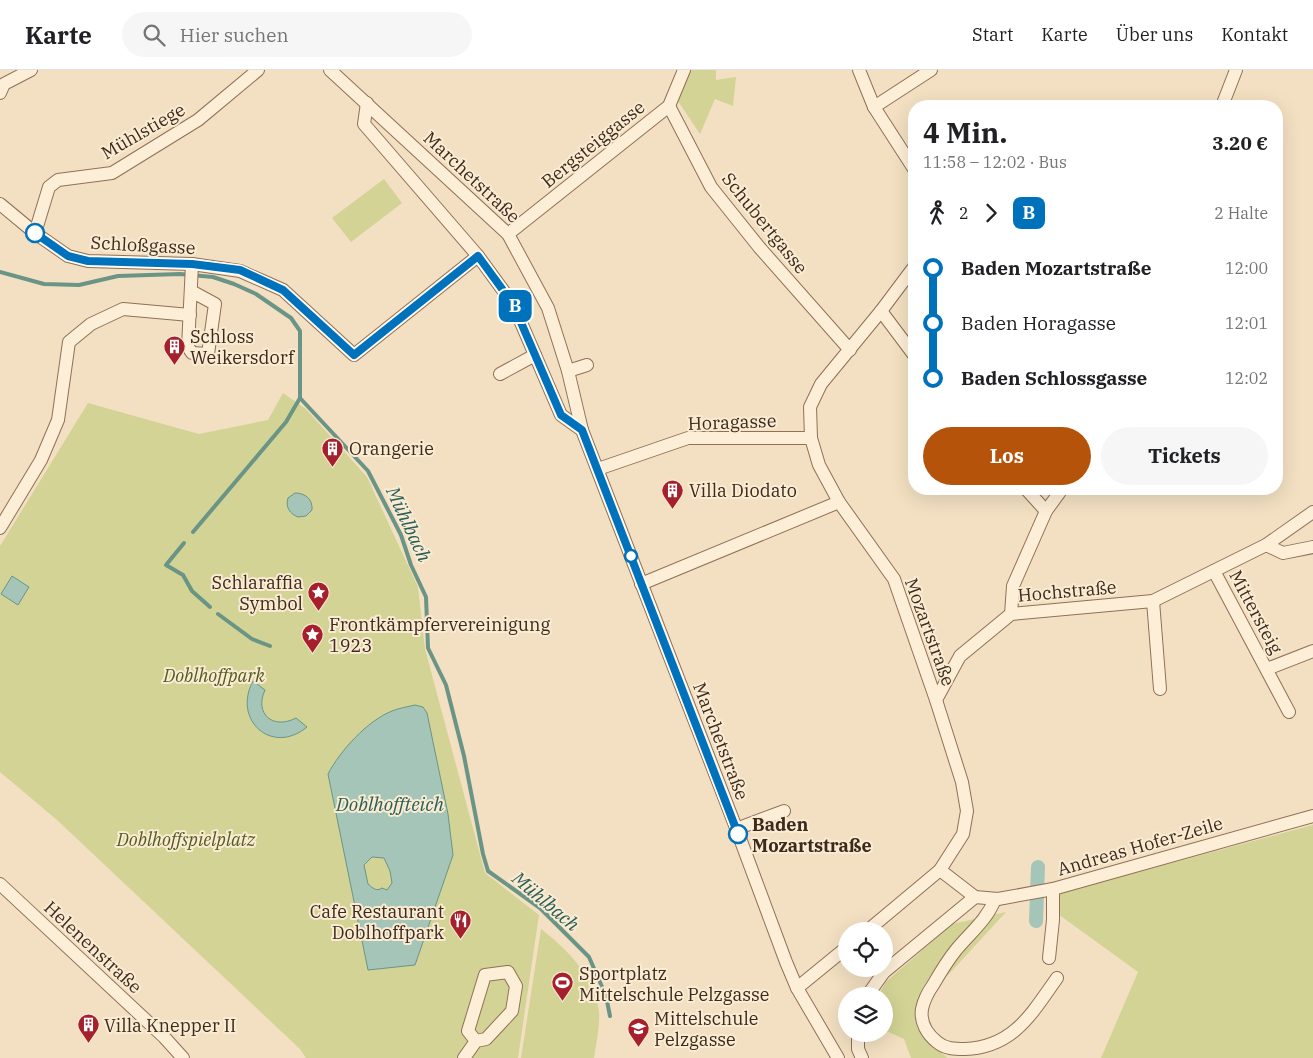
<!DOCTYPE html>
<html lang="de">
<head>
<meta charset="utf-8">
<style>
	body { margin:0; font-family:"IBM Plex Serif",serif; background:#f6f6f6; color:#202124; height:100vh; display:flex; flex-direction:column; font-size:19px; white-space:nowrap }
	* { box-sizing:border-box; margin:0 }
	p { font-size:16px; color:#757577 }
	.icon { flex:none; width:28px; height:28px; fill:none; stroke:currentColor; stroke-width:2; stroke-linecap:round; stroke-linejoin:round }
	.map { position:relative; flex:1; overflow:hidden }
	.side { position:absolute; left:908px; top:30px; width:375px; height:395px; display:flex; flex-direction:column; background:#fff; border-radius:20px; box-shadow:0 5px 20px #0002 }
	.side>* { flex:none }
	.badge { padding:0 10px; border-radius:8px; font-size:18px; line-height:32px }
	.fabs { position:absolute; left:838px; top:852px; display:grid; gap:10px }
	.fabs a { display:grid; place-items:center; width:55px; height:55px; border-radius:50%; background:#fff; box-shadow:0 5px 20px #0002; font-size:25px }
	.map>.badge { position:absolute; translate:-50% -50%; box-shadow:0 0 0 2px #fff }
	.legs { display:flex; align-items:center; gap:8px; height:55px; padding:0 15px; font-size:16px }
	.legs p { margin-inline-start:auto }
	.summary { display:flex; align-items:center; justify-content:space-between; height:85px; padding:0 15px }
	h1 { font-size:28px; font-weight:700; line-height:38px }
	.button { display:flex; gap:10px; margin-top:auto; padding:10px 15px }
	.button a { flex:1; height:58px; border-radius:30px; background:#b45309; color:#fff; font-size:20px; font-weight:700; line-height:58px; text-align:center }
	.button a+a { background:#f6f6f6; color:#202124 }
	ul { padding:0 15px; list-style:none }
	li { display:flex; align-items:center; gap:18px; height:55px; font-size:19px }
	li i { display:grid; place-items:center; width:8px; height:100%; margin:0 6px; background:currentColor }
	li i::after { content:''; width:12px; height:12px; margin:-6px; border:4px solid; border-radius:50%; background:#fff }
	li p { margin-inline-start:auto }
	li:first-child i { background:linear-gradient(#0000 50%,currentColor 0) }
	li:last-child i { background:linear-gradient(currentColor 50%,#0000 0) }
	header { display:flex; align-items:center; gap:30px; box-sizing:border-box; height:70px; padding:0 25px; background:#fff; border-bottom:1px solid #e0e0e0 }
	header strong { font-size:24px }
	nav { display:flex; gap:28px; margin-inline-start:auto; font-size:18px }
	.search { width:350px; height:45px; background:#f6f6f6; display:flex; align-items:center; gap:12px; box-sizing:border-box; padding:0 18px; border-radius:28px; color:#757577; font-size:19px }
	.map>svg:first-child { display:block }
	.green { fill:#d2d394 }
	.water { fill:#a5c5b9; stroke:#6a9586; fill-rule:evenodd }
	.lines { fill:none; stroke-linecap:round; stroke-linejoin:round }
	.stream { stroke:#6a9586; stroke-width:4 }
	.canal { stroke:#a5c5b9; stroke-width:14 }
	.minor-casing { stroke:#907057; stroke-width:14 }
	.minor { stroke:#fdeed7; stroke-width:12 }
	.line-1-casing { stroke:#fff; stroke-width:11 }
	.line-1 { stroke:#0072bc; stroke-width:8 }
	.stop-1-dot { fill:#fff; stroke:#0072bc; stroke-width:2.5 }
	.labels { text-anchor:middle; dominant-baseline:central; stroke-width:4; stroke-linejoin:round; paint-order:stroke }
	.street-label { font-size:18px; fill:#3e2a1d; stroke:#faebd3 }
	.poi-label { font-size:18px; fill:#3e2a1d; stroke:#faebd3; text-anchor:start }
	.park-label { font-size:18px; font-style:italic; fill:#535d21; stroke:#faebd3 }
	.stop-label { font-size:18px; font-weight:bold; fill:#3e2a1d; stroke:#faebd3; text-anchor:start }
	.water-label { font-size:19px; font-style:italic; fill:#2a5f57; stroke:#faebd3 }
</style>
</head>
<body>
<header>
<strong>Karte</strong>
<div class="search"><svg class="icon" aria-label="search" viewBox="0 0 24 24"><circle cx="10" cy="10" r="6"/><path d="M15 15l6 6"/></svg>Hier suchen</div>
<nav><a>Start</a><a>Karte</a><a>Über uns</a><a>Kontakt</a></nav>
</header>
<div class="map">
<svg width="1313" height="988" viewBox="0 0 1313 988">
	<rect width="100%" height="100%" fill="#f3e0c2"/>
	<g class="green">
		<path d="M689,0H716V10L736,7L733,36L715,29L700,64L678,31Z"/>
		<path d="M384,109L402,133L351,172L332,148Z"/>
		<path d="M283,323L306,339L367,407L418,517L425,579L485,803L539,845L518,988H306L300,979L57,750L0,702V476L88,333L199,364L268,350Z"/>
		<path d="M1313,755V988H1101L1138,902L1058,844L1056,824Z"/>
		<path d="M1006,842L948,905L936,897L923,917L916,935L918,958L932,976L948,988H911L904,969L884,960V926H878L886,912L952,854Z"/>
		<path d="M541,859C568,880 595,907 599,942C600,956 596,974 594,988H521Z"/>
	</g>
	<g class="water">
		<path d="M295,423C305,423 313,429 312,440L306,446L298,447C290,444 285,437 288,428Z"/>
		<path d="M12,506L29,517L18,535L1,524Z"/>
		<path d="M253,611L265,620C254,644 273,660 296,648L307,657C272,686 232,650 253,611Z"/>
		<path d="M415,635L423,637L427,643L448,744L453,785L415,895L368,900L328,704C340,681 367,651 392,641C399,638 407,637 415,635ZM372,787L384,788L390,801L392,813L387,820L382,818C376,822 373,818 368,814L364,795Z"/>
	</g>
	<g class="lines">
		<g class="stream">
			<path d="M0,202L44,214L79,215L118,206L180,204L213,207L234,214L256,224L291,248L300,261V328L368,401L401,465L411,495L426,527L428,578L446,615L464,686L483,784L488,801L540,838L589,887L606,926L610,946"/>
			<path d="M193,462L286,352L300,328"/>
			<path d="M184,473L166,495L183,505L192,521L210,537"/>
			<path d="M218,544L252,569L270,576"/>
		</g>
		<path class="canal" d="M1036,851L1038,797"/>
		<defs>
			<g id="minor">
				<path d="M330,0L508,164L548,238L568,301L582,360L738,763L786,892L797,918L838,988"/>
				<path d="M859,0L874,37L914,99"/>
				<path d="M0,23L4,14L31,0"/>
				<path d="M367,33L364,54L478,186L513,234L561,345L582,360"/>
				<path d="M669,36L711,117L759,177L850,280"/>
				<path d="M1222,36L1236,0"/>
				<path d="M874,37L931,0"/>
				<path d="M0,134L35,163L68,186L88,191L192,194L240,201L283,220L354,285L478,186"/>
				<path d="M35,163L49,117L58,110L112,103L198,50L258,0"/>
				<path d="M508,164L669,36L684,0"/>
				<path d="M191,221L215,234L208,284L192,283L188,277L192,194"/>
				<path d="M881,241L914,285"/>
				<path d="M568,301L587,295"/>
				<path d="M500,304L535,285"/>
				<path d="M598,399L688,368H811"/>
				<path d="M1026,419L1046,441"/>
				<path d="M0,458L41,390L58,350L69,272L91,254L123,239L190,245"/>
				<path d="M1266,475L1283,483L1313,477"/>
				<path d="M1214,501L1289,642"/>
				<path d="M641,514L839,432"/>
				<path d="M1153,531L1160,619"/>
				<path d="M1011,544L1013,516L1046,441L1062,419"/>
				<path d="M1267,599L1313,581"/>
				<path d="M936,630L960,586L1011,544L1153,531L1266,475L1313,442"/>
				<path d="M736,759L784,741"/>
				<path d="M940,800L975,827L998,829L1053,819L1313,746"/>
				<path d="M0,814L164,967L183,988"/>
				<path d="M995,829C987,850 970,863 956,880C947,891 940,903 933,915C928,922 924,930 922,939C920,952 927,964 937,972C945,979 955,979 965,979C1014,977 1032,943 1057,908"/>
				<path d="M867,861L940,800L963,764L967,741L962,712L936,630L894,509L839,432L819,395L811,368L810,337L821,314L881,241L914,197"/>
				<path d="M1049,888L1053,850V819"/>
				<path d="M797,918L846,878"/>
				<path d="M867,926L884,902L975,827"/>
				<path d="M858,964V979L862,988"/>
				<path d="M464,988L476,971L486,969L512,941L516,916L508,902L485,905L468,961L476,971"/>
			</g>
		</defs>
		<use href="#minor" class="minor-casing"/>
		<use href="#minor" class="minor"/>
	</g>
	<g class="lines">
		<defs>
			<path id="line-1" d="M35,163L68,186L88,191L192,194L240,200L283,220L354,285L478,186L513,234L561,345L582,360L738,764"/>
		</defs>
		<use href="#line-1" class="line-1-casing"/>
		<use href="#line-1" class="line-1"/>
	</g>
	<defs>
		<symbol id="building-pin" viewBox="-11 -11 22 30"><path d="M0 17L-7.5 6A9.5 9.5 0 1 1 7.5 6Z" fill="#a61f2d" stroke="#faebd3"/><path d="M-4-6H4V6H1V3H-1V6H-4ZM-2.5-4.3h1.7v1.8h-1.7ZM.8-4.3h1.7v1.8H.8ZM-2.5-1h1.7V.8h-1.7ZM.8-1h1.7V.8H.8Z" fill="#fff"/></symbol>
		<symbol id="sight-pin" viewBox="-11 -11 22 30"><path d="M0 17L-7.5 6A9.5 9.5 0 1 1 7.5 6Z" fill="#a61f2d" stroke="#faebd3"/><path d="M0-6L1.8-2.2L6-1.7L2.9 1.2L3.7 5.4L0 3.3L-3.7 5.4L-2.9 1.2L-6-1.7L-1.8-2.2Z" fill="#fff"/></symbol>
		<symbol id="restaurant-pin" viewBox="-11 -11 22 30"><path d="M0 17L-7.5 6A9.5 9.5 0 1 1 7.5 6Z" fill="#a61f2d" stroke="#faebd3"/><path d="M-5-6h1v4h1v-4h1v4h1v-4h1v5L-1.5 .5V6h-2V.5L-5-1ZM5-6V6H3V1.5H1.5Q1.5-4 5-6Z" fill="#fff"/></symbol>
		<symbol id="stadium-pin" viewBox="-11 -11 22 30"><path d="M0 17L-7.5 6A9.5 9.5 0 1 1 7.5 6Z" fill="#a61f2d" stroke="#faebd3"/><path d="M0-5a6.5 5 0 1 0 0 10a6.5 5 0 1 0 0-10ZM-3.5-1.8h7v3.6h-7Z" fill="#fff"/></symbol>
		<symbol id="school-pin" viewBox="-11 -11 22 30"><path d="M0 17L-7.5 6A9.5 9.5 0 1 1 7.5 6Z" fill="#a61f2d" stroke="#faebd3"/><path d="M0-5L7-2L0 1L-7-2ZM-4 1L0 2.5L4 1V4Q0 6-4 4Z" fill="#fff"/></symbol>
	</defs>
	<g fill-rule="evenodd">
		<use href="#building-pin" x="162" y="264" width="25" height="34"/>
		<use href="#building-pin" x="320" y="366" width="25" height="34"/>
		<use href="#building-pin" x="660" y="408" width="25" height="34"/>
		<use href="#sight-pin" x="306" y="510" width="25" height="34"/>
		<use href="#sight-pin" x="300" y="552" width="25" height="34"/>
		<use href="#restaurant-pin" x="448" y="838" width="25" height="34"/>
		<use href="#stadium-pin" x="550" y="900" width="25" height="34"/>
		<use href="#building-pin" x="76" y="942" width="25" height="34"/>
		<use href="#school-pin" x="626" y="946" width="25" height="34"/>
	</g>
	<g class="stop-1-dot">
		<circle cx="35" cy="163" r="9"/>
		<circle cx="631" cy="486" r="6"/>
		<circle cx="738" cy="764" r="9"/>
	</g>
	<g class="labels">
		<g class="street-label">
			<text transform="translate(143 61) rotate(-30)">Mühlstiege</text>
			<text transform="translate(593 74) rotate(-39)">Bergsteiggasse</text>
			<text transform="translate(472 107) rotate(43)">Marchetstraße</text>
			<text transform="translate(765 153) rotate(51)">Schubertgasse</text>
			<text transform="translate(143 175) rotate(3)">Schloßgasse</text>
			<text transform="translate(732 352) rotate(-2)">Horagasse</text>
			<text transform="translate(1067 521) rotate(-5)">Hochstraße</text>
			<text transform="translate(1256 542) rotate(62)">Mittersteig</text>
			<text transform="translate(930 562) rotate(70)">Mozartstraße</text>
			<text transform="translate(721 671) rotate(69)">Marchetstraße</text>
			<text transform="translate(1140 776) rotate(-16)">Andreas Hofer-Zeile</text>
			<text transform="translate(93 877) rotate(43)">Helenenstraße</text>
		</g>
		<g class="poi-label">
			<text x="190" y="266">Schloss<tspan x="190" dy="21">Weikersdorf</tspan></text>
			<text x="349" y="378">Orangerie</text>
			<text x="689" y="420">Villa Diodato</text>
			<text x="303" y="512" text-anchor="end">Schlaraffia<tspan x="303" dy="21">Symbol</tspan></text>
			<text x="329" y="554">Frontkämpfervereinigung<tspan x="329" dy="21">1923</tspan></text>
			<text x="444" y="841" text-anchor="end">Cafe Restaurant<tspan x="444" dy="21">Doblhoffpark</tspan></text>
			<text x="579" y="903">Sportplatz<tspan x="579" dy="21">Mittelschule Pelzgasse</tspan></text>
			<text x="654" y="948">Mittelschule<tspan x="654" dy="21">Pelzgasse</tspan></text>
			<text x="104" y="955">Villa Knepper II</text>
		</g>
		<g class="park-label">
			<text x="214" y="605">Doblhoffpark</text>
			<text x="186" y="769">Doblhoffspielplatz</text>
		</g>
		<g class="stop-label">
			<text x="752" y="754">Baden<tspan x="752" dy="21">Mozartstraße</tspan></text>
		</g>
		<g class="water-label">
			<text transform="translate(409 454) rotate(65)">Mühlbach</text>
			<text x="390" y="734">Doblhoffteich</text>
			<text transform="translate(546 831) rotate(40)">Mühlbach</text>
		</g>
	</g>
</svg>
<div class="fabs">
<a><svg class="icon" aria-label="locate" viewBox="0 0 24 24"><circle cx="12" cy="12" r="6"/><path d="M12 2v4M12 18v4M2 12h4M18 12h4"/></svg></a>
<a><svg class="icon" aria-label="layers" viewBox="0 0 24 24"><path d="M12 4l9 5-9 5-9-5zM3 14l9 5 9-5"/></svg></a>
</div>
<b class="badge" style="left:515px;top:236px;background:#0072bc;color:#fff">B</b>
<section class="side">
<div class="summary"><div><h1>4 Min.</h1><p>11:58 – 12:02 · Bus</p></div><b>3.20 €</b></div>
<div class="legs"><svg class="icon" aria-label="walk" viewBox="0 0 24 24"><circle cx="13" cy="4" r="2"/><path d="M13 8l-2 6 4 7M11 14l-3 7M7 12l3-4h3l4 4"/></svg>2<svg class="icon" aria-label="forward" viewBox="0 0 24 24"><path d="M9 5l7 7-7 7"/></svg><b class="badge" style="background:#0072bc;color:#fff">B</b><p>2 Halte</p></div>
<ul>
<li><i style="color:#0072bc"></i><b>Baden Mozartstraße</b><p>12:00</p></li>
<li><i style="color:#0072bc"></i><span>Baden Horagasse</span><p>12:01</p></li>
<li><i style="color:#0072bc"></i><b>Baden Schlossgasse</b><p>12:02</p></li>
</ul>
<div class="button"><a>Los</a><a>Tickets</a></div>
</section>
</div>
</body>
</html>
